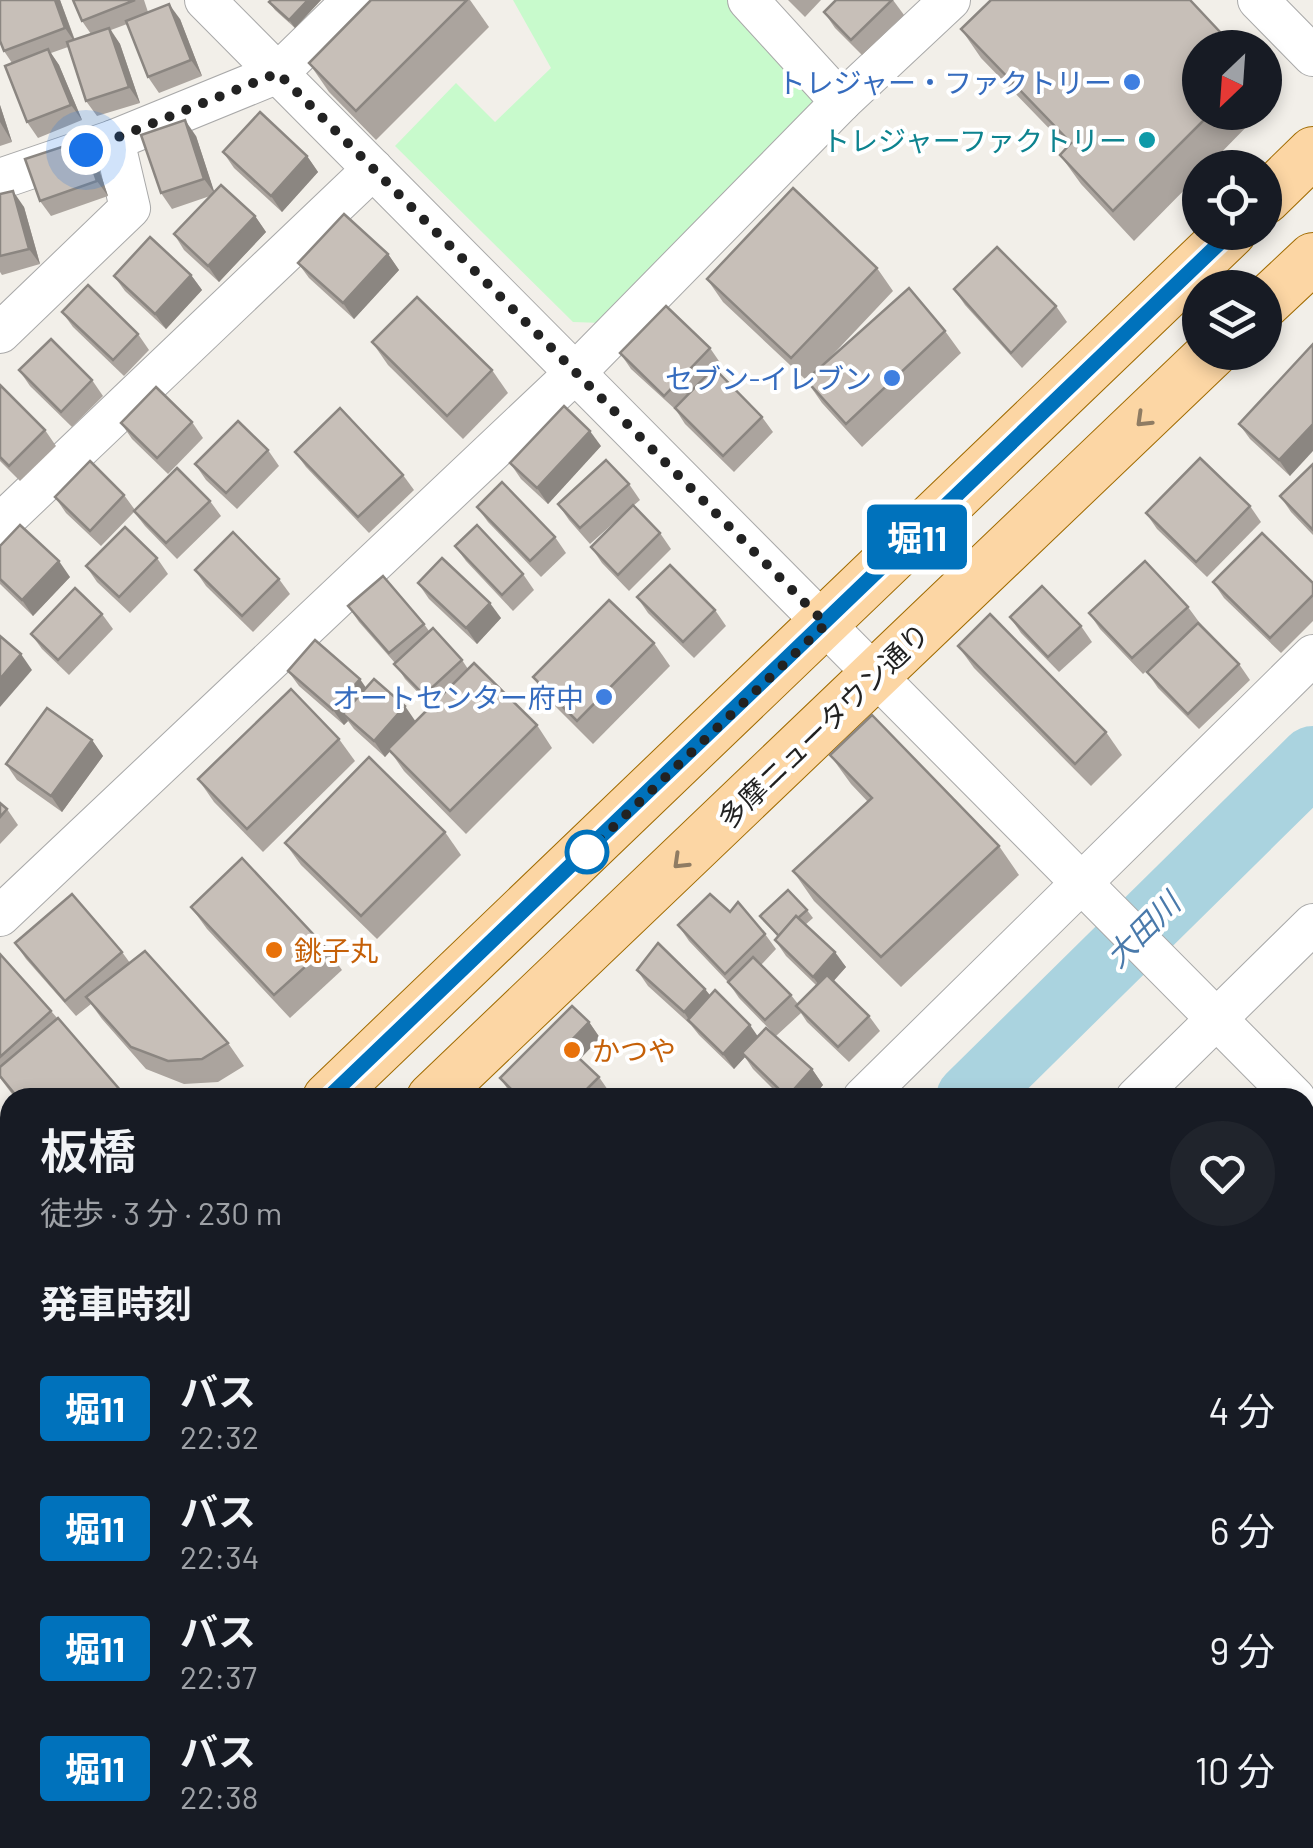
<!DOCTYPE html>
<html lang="ja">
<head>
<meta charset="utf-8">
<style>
	body { margin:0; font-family:Barlow,"Noto Sans JP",sans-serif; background:#20242c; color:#f1f3f6; height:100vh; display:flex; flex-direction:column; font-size:38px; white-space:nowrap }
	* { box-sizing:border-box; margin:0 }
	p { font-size:32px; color:#9ea1a6 }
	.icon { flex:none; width:55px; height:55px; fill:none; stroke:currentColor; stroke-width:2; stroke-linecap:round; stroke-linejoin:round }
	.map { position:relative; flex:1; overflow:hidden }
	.panel { position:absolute; left:0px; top:1088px; width:1315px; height:762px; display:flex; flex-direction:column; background:#171b24; border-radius:30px 30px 0 0; box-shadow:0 5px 15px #0003 }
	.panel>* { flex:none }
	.badge { padding:0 20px; border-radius:8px; font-size:35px; line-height:65px }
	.needle { width:65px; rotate:205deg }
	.buttons { position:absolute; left:1182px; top:30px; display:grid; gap:20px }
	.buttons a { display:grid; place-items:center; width:100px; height:100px; border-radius:50%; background:#171b24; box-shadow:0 5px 15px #0003; font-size:50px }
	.you { position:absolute; width:50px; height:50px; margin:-25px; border:8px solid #fff; border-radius:50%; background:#1a73e8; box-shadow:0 0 0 15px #1a73e833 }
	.map>.badge { position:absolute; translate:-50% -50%; box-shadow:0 0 0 5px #fff }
	h2 { padding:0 40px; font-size:38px; line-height:90px }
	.round { display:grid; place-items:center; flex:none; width:105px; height:105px; border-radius:52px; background:#20242c }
	.head { display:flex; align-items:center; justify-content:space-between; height:170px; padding:0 40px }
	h1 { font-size:48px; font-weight:600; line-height:75px }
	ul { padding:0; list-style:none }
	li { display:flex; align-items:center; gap:30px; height:120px; padding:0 40px }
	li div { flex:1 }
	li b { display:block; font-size:38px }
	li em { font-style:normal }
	li .badge { min-width:110px; font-weight:700; text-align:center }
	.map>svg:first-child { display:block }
	.park { fill:#c8facc }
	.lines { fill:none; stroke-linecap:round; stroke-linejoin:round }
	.river { stroke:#aad3df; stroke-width:68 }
	.minor-casing { stroke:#a9a9a9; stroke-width:42 }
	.major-casing { stroke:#a06b00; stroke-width:52 }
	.minor { stroke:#fff; stroke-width:40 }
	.major { stroke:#fcd6a4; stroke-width:50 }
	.wall { fill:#aba49e }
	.shaded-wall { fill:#8b8681 }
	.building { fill:#c7bfb8; stroke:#8b8681; stroke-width:2.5 }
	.oneway { stroke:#8f7c63 }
	.line-casing { stroke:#fff; stroke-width:22 }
	.line { stroke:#0072bc; stroke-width:15 }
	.walk { stroke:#222; stroke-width:10; stroke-dasharray:0 18 }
	.shop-dot { fill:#3f7fe0; stroke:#fff; stroke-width:4 }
	.culture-dot { fill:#0f9aa8; stroke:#fff; stroke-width:4 }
	.stop-dot { fill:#fff; stroke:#0072bc; stroke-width:5 }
	.food-dot { fill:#e8710a; stroke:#fff; stroke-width:4 }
	.labels { text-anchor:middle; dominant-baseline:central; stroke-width:8; stroke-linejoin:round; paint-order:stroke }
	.shop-label { font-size:28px; fill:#366cbe; stroke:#fff; text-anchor:end }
	.culture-label { font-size:28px; fill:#0d838f; stroke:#fff; text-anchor:end }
	.street-label { font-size:28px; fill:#222; stroke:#fff }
	.food-label { font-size:28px; fill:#c56008; stroke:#fff; text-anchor:start }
	.water-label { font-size:30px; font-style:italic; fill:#4a7aab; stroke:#fff }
</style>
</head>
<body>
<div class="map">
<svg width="1313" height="1848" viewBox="0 0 1313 1848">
	<rect width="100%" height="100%" fill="#f2efe9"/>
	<path class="park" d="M513,0H733L824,100L602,323L573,322L395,146L456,83L495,122L551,68Z"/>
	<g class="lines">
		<g class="river">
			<path d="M970,1098L1313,760"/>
			<path d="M0,1809L10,1805"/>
		</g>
		<defs>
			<g id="minor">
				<path d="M205,0L1295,1098"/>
				<path d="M748,0L841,102"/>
				<path d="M1258,0L1313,56"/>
				<path d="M0,179L114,140L278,73L353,0"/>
				<path d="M0,333L130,208L114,140"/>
				<path d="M0,524L373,169"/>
				<path d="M0,916L576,372L841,102L950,0"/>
				<path d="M863,1098L1313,655"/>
				<path d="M1136,1098L1313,924"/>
				<path d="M1305,1311L1313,1303"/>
				<path d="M0,1724L10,1720"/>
				<path d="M226,1848L248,1840"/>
				<path d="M680,1848L684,1840"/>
				<path d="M1271,1848L1283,1840"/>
			</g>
			<g id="major">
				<path d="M1265,199L1313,152"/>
				<path d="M1265,303L1313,258"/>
				<path d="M328,1098L1231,232"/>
				<path d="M432,1098L1213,352"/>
				<path d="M0,1348L10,1342"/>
				<path d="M0,1431L10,1425"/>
			</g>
		</defs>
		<use href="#minor" class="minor-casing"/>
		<use href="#major" class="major-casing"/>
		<use href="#minor" class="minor"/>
		<use href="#major" class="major"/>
	</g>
	<g class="wall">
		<path d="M0,0H60L75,40L91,34L82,21L73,0H144L148,12L180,19L202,76L159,93L148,77L127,24L111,30L120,44L140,103L97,116L86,101L68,47L51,53L59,65L82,120L38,138L27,122L12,63L4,51Z"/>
		<path d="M321,0L295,28L275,10L269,2Z"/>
		<path d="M371,0H470L489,27L376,140L329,92L309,63Z"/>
		<path d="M788,0H821L805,17Z"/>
		<path d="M836,0H893L904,15L862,55L835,28L824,12Z"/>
		<path d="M961,29L1200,112H1261L1206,168H1200V174L1134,241L1081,184L1060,155L1067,147L981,58Z"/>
		<path d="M1265,83L1276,98L1265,108Z"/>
		<path d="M0,105L12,142L0,146Z"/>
		<path d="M196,136L214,192L255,216L266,232L219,282L184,250L174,234L210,196L172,209L161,193Z"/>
		<path d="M83,140L94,155L108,196L51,216L40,201Z"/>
		<path d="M223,152L307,156L318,172L282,212L234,168Z"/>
		<path d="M0,194L24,207L40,264L2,275L0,272Z"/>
		<path d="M388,254L399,270L354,319L309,278L298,263Z"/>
		<path d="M877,268L893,291L824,364L945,331L961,353L862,447L822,403L806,380L723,302L707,279Z"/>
		<path d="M191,275L202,290L166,329L125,291L114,276Z"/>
		<path d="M954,289L1056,306L1067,322L1022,368L965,305Z"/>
		<path d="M62,312L138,334L149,350L124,376L73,327Z"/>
		<path d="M372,342L492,370L508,393L463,439L388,365Z"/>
		<path d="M1313,344L1290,476L1250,439L1239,424Z"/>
		<path d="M710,348L721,364L715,370L762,417L773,432L734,472L685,424L676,410L631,369L620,353Z"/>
		<path d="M19,370L92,380L103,396L72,427L30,386Z"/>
		<path d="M0,385L45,430L56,446L20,481L0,461Z"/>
		<path d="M192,422L203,438L168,474L132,439L121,423Z"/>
		<path d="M601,446L548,504L521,479L510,463Z"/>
		<path d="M268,450L279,466L237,509L206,480L195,464Z"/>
		<path d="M295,452L403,475L414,490L369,533L306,467Z"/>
		<path d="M1313,464V535L1291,512L1280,496Z"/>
		<path d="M629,484L640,500L633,506L660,533L671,549L629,591L602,563L591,547L627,511L590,544L569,520L558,504Z"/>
		<path d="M124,495L135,510L210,501L221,516L177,559L145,526L134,512L101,546L66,513L55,497Z"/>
		<path d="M1250,506L1261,522L1207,577L1157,529L1146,513Z"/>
		<path d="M477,507L555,537L566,553L541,577L488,522Z"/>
		<path d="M0,546L70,577L33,616L0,584Z"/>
		<path d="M455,546L523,574L534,590L513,611L466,561Z"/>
		<path d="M157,558L168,574L130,613L97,582L86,566Z"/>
		<path d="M195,570L279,579L290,594L253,632L206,586Z"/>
		<path d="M1213,582L1313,583V621L1281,653L1224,598Z"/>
		<path d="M418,583L501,618L477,644L429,599Z"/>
		<path d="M637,597L715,610L726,626L694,658L648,613Z"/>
		<path d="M348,606L424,624L429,631L462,660L468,669L537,725L552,748L466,834L404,771L390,751L385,757L354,729L348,721L344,725L299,686L288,671L366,688L415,721L431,706L405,679L395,663L359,622Z"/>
		<path d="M1188,607L1199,622L1239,664L1250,680L1199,729L1158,688L1147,672L1192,629L1143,674L1100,629L1089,613Z"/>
		<path d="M102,614L113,629L69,675L42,649L31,634Z"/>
		<path d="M1010,617L1081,626L1092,642L1059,672L1021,633Z"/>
		<path d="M654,643L670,666L593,744L549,700L533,677Z"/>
		<path d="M958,646L1106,732L1122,755L1091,786L974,668Z"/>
		<path d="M339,739L355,761L263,852L214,802L198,779Z"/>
		<path d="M92,740L103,756L62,812L17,780L6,764Z"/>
		<path d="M830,755L999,846L1019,875L901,987L814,901L793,871L868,802L851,784Z"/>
		<path d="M0,803L7,809L18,825L0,844Z"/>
		<path d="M445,832L461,855L377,939L301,865L285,843Z"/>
		<path d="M191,907L326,948L342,970L290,1018L207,929Z"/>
		<path d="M807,910L813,918L805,925L846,967L833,981L869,1016L880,1031L849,1062L807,1022L801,1013L776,1036L739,998L728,982L689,941L678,925L730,912L765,934L776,949L761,965L791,995L798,1004L816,985L786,956L775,940L778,937L760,916Z"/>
		<path d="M15,943L122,952L130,963L228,1043L244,1066L218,1082L184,1084L146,1069L102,1019L91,1004L76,1016L26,959Z"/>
		<path d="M0,954L51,1011L127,1098H15L0,1078Z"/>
		<path d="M637,970L705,989L710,995L758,1037L812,1069L823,1085L812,1098H782L753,1069L745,1057L734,1069L699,1035L691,1025L648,986Z"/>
		<path d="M589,1022L600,1038L580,1059L599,1077L610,1093L605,1098H515L511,1094L500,1078Z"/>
		<path d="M1305,1203L1313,1211V1266L1305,1274Z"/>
		<path d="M0,1480H10V1587L4,1590L0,1584Z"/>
		<path d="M1313,1550V1692L1305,1696V1554Z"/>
		<path d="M380,1840H454L440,1848H385Z"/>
		<path d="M600,1840H648L652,1846L649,1848H605Z"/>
		<path d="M883,1840H1075L1067,1848H874Z"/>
	</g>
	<g class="shaded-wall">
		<path d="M55,0H60L76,44L65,28Z"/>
		<path d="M308,0H321L295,28L289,20Z"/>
		<path d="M169,4L180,19L202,76L191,60Z"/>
		<path d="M109,28L120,44L140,103L129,87Z"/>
		<path d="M48,49L59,65L82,120L71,105Z"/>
		<path d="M0,105L12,142L0,122Z"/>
		<path d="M185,120L196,136L215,194L204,179Z"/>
		<path d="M83,140L94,155L108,196L97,181Z"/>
		<path d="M307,156L318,172L282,212L271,196Z"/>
		<path d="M13,191L24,207L40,264L29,249Z"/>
		<path d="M255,216L266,232L219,282L208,266Z"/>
		<path d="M388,254L399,270L354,319L343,303Z"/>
		<path d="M191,275L202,290L166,329L155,314Z"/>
		<path d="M1313,424V451L1290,476L1279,460Z"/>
		<path d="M590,431L601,446L548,504L537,488Z"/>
		<path d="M59,561L70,577L33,616L22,600Z"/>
		<path d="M490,603L501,618L477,644L466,628Z"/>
		<path d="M21,654L32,670L0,707V679Z"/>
		<path d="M360,679L371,695L343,714L348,721L344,725L333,710Z"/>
		<path d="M405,706L416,722L385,757L374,741Z"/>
		<path d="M92,740L103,756L62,812L51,796Z"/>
		<path d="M835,952L846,967L824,992L813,977Z"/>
		<path d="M705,989L716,1004L691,1023L684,1012Z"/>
		<path d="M589,1022L600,1038L577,1062L566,1046Z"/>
		<path d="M750,1025L761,1041L742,1053L745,1057L734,1069L723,1054Z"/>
		<path d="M812,1069L823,1085L812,1098L787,1097Z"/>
	</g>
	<g class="building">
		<path d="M0,0H55L65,28L4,51L0,41Z"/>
		<path d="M73,0H135L82,21Z"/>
		<path d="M271,0H308L289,20L269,2Z"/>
		<path d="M371,0H467L356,111L309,63Z"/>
		<path d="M836,0H892L851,40L824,12Z"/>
		<path d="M991,0H1190L1235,48H1200V112H1212L1113,211L1060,155L1071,143L961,29Z"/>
		<path d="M169,4L191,60L148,77L126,21Z"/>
		<path d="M109,28L129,87L86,101L67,42Z"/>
		<path d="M48,49L71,105L27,122L5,66Z"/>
		<path d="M260,112L307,156L271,196L223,152Z"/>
		<path d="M185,120L204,179L161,193L141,135Z"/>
		<path d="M83,140L97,181L40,201L25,159Z"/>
		<path d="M221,185L255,216L208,266L174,234Z"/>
		<path d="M793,188L877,268L791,358L707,279Z"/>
		<path d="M13,191L29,249L0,256V194Z"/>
		<path d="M344,214L388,254L343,303L298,263Z"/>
		<path d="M150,237L191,275L155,314L114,276Z"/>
		<path d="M997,247L1056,306L1011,353L954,289Z"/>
		<path d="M88,285L138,334L113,360L62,312Z"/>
		<path d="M909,288L945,331L846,424L806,380Z"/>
		<path d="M417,297L492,370L447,416L372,342Z"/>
		<path d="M666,306L710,348L664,396L620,353Z"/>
		<path d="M51,339L92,380L61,412L19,370Z"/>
		<path d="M1313,344V424L1279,460L1239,424Z"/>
		<path d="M714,368L762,417L723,456L675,408Z"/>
		<path d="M0,385L45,430L9,466L0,457Z"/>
		<path d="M156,387L192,422L157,458L121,423Z"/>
		<path d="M564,406L590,431L537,488L510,463Z"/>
		<path d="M340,408L403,475L358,517L295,452Z"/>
		<path d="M238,421L268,450L226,493L195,464Z"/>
		<path d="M1200,458L1250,506L1196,562L1146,513Z"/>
		<path d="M606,460L629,484L580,528L558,504Z"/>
		<path d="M90,461L124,495L90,531L55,497Z"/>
		<path d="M1313,464V530L1280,496Z"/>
		<path d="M177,468L210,501L166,543L134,511Z"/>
		<path d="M502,482L555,537L530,561L477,507Z"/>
		<path d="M633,505L660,533L618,575L591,547Z"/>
		<path d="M20,525L59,561L22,600L0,579V546Z"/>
		<path d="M477,525L523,574L502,595L455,546Z"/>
		<path d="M125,527L157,558L119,597L86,566Z"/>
		<path d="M233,532L279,579L242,616L195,570Z"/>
		<path d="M1262,533L1313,583V595L1270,638L1213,582Z"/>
		<path d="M442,558L490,603L466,628L418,583Z"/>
		<path d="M1145,561L1188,607L1132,658L1089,613Z"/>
		<path d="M670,565L715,610L683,642L637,597Z"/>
		<path d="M383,576L424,624L389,653L348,606Z"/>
		<path d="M1042,586L1081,626L1048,657L1010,617Z"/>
		<path d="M75,588L102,614L58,660L31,634Z"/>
		<path d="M609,600L654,643L577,721L533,677Z"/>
		<path d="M990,614L1106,732L1075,764L958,646Z"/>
		<path d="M1198,623L1239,664L1188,714L1147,672Z"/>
		<path d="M433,628L462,660L424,695L394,664Z"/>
		<path d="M0,636L21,654L0,679Z"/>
		<path d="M315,640L360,679L333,710L288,671Z"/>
		<path d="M474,663L537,725L450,811L388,749Z"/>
		<path d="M374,679L405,706L374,741L343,714Z"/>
		<path d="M291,689L339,739L247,829L198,779Z"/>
		<path d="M47,708L92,740L51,796L6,764Z"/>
		<path d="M872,715L999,846L881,957L793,871L872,798L830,755Z"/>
		<path d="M369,757L445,832L361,916L285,843Z"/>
		<path d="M0,803L7,809L0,817Z"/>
		<path d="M242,858L326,948L274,995L191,907Z"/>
		<path d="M788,890L807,910L798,918L796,916L779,936L760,916Z"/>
		<path d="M72,894L122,952L65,1001L15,943Z"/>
		<path d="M710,894L730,912L738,902L765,934L725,974L678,925Z"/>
		<path d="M796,916L835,952L813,977L775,940Z"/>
		<path d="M658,943L705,989L684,1012L637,970Z"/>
		<path d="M145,951L228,1043L202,1059L168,1061L131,1047L86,997Z"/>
		<path d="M0,954L51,1011L0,1057Z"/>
		<path d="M753,957L791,995L765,1020L728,982Z"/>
		<path d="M827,975L869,1016L838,1047L796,1006Z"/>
		<path d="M715,990L750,1025L723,1054L688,1020Z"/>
		<path d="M572,1006L589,1022L566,1046L599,1077L578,1098H520L500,1078Z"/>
		<path d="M58,1018L127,1098H18L0,1076V1067Z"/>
		<path d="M766,1028L812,1069L787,1097L742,1053Z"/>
		<path d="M1305,1203L1313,1211V1240L1305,1247Z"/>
		<path d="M8,1477L10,1482V1568L0,1571V1480Z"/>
		<path d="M1313,1550V1639L1305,1643V1554Z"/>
		<path d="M380,1840H415L401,1848H385Z"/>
		<path d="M600,1840H626L614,1848H605Z"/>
		<path d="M883,1840H1007L999,1848H874Z"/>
	</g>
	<defs><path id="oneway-chevron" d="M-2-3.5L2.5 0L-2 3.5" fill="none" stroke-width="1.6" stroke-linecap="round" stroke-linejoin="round" transform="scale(2.5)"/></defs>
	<g class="oneway">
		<use href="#oneway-chevron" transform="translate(1143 420) rotate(136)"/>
		<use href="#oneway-chevron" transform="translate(680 862) rotate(136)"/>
	</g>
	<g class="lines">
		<defs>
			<path id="line" d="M328,1098L1231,232"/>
		</defs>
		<use href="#line" class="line-casing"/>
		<use href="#line" class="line"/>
		<path class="walk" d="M86,150L278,73L826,624L587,852"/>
	</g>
	<g class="shop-dot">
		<circle cx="1132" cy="82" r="10"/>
		<circle cx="892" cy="378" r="10"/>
		<circle cx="604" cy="697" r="10"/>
	</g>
	<circle class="culture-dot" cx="1147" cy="140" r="10"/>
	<circle class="stop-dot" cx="587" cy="852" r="20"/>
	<g class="food-dot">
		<circle cx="274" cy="950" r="10"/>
		<circle cx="572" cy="1050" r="10"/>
	</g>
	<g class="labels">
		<g class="shop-label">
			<text x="1112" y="82">トレジャー・ファクトリー</text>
			<text x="872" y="378">セブン-イレブン</text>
			<text x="584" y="697">オートセンター府中</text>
		</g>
		<g class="culture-label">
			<text x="1127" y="140">トレジャーファクトリー</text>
		</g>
		<g class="street-label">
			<text transform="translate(823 725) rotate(-44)">多摩ニュータウン通り</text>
		</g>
		<g class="food-label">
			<text x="294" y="950">銚子丸</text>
			<text x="592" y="1050">かつや</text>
		</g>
		<g class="water-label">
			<text transform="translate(1142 929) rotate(-45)">大田川</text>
		</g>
	</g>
</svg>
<div class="buttons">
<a><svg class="needle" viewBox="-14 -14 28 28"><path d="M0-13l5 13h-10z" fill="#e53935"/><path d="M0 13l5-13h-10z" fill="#9ea1a6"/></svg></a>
<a><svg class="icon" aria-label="locate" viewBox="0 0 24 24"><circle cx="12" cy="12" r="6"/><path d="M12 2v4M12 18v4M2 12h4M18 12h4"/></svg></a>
<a><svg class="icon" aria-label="layers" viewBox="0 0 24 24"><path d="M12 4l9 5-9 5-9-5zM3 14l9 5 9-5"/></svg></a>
</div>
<div class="you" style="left:86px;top:150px"></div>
<b class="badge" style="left:917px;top:537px;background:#0072bc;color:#fff">堀11</b>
<section class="panel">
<div class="head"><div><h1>板橋</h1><p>徒歩 · 3 分 · 230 m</p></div><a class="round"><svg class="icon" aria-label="heart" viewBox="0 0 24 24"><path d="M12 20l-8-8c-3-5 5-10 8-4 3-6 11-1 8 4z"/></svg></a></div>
<h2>発車時刻</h2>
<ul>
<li><span class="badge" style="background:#0072bc;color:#fff">堀11</span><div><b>バス</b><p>22:32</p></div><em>4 分</em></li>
<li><span class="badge" style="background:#0072bc;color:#fff">堀11</span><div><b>バス</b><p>22:34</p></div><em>6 分</em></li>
<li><span class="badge" style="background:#0072bc;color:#fff">堀11</span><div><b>バス</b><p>22:37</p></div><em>9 分</em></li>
<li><span class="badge" style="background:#0072bc;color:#fff">堀11</span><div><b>バス</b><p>22:38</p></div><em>10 分</em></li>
</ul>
</section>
</div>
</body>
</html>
